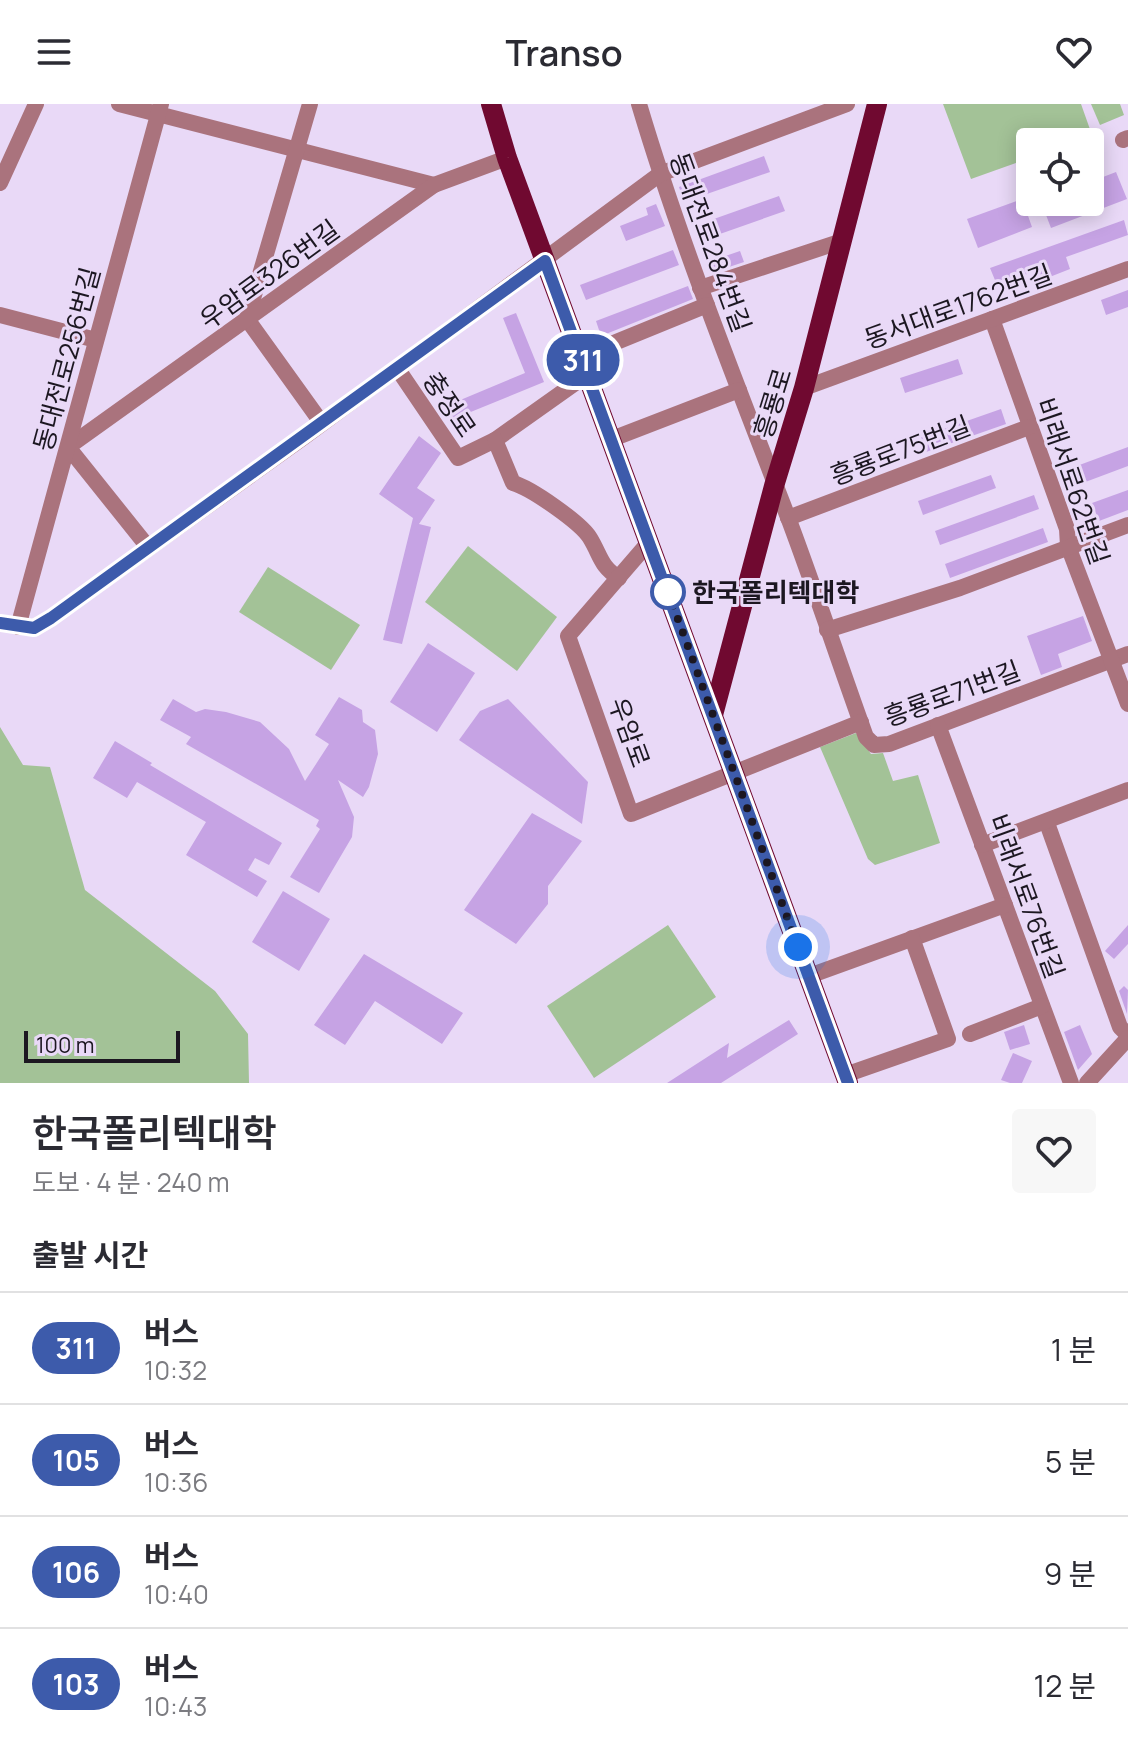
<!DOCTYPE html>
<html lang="ko">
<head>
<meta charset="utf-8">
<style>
	body { margin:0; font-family:Manrope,"Noto Sans KR",sans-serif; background:#f7f7f7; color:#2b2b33; height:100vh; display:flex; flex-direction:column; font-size:30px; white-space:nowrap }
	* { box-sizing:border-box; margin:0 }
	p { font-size:26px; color:#7c7c81 }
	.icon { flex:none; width:44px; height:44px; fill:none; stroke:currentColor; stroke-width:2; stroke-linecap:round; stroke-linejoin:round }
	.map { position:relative; height:979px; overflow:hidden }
	.side { display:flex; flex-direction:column; background:#fff; flex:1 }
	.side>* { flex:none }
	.badge { padding:0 16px; border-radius:26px; font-size:28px; line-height:52px }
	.tools { position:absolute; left:1016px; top:24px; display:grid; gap:16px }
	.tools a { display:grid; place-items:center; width:88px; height:88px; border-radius:8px; background:#fff; box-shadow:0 4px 20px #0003; font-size:40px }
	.scale { position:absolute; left:24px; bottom:20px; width:156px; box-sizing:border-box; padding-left:8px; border:4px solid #1c1721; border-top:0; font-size:22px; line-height:28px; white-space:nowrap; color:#1c1721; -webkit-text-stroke:6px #e9d9f7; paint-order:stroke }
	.you { position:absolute; width:40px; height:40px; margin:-20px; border:6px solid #fff; border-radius:50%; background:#1a73e8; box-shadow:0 0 0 12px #1a73e833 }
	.map>.badge { position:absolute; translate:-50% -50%; box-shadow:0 0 0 4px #fff }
	h2 { padding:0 32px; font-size:30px; line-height:72px }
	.round { display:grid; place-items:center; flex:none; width:84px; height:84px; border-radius:8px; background:#f7f7f7 }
	.head { display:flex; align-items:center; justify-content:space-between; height:136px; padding:0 32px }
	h1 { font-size:38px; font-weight:600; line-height:60px }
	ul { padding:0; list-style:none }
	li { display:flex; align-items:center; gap:24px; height:112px; padding:0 32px; border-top:2px solid #e1e1e2 }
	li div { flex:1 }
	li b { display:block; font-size:30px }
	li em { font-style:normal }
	li .badge { min-width:88px; font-weight:700; text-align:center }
	header { display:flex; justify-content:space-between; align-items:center; height:104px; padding:0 32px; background:#fff; font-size:36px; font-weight:600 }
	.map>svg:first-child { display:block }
	.green { fill:#a3c297 }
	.building { fill:#c6a3e4 }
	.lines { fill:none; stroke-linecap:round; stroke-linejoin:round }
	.minor { stroke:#aa737d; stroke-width:16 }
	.major { stroke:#700930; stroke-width:20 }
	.line-casing { stroke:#fff; stroke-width:18 }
	.line { stroke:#3d5bab; stroke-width:12 }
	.walk { stroke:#1c1721; stroke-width:8; stroke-dasharray:0 14.4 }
	.stop-dot { fill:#fff; stroke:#3d5bab; stroke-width:4 }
	.labels { text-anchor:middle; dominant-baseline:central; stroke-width:6; stroke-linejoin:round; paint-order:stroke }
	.street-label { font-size:26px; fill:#1c1721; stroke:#e9d9f7 }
	.stop-label { font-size:26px; font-weight:bold; fill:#1c1721; stroke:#e9d9f7; text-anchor:start }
</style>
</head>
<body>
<header><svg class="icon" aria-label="menu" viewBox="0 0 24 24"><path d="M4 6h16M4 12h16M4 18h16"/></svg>Transo<svg class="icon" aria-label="heart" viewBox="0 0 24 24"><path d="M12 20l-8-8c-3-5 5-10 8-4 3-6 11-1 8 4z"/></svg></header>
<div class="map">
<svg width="1128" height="979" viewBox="0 0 1128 979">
	<rect width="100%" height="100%" fill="#e9d9f7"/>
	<g class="green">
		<path d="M943,0H1081L1092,31L1074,38H1030V54L971,75Z"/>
		<path d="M1091,0H1120L1124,11L1100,21Z"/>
		<path d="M468,442L557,513L517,567L425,498Z"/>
		<path d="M268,463L360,521L331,566L239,508Z"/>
		<path d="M0,623L23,661L50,663L85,786L215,887L248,930L249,979H0Z"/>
		<path d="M856,629L871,650L883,649L893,677L918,671L940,739L875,761L868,755L820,643Z"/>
		<path d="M668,821L716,893L594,974L547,902Z"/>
	</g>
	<g class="building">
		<path d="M764,52L770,68L684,98L679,83Z"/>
		<path d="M1116,68L1127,95L1051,124L1041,98H1090V78Z"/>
		<path d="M779,92L785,107L700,137L694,122Z"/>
		<path d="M1022,95L1032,123L978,144L967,115Z"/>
		<path d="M656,100L665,122L626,137L620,122L648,111L646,104Z"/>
		<path d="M1124,116L1128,131L1066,153L1070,165L1042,176L1038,166L997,181L990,164Z"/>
		<path d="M673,146L679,161L586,196L580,181Z"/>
		<path d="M740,147L744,158L711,169L708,158Z"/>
		<path d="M688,182L693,195L601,232L596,217Z"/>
		<path d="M1128,186V203L1106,211L1101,196Z"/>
		<path d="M516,209L544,278L451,316L446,302L525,269L503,214Z"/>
		<path d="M958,255L963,270L905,289L900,274Z"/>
		<path d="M1001,305L1006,320L926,348L921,333Z"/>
		<path d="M419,332L441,349L417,384L435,396L419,420L431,423L402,540L383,536L413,414L379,390Z"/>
		<path d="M1128,343V362L1080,380L1074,363Z"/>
		<path d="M991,371L996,384L923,411L918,397Z"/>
		<path d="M1128,386V406L1099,417L1092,399Z"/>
		<path d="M1034,391L1039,405L940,441L935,427Z"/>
		<path d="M1043,424L1048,438L950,474L945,460Z"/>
		<path d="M1083,512L1092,537L1058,550L1062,563L1041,571L1027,532Z"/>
		<path d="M428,539L475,569L437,628L390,598Z"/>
		<path d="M339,593L362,606L363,618L375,626L378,650L369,683L363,693L338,676L354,713L352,733L319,789L290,773L320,725L316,722L319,716L186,640L191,633L160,616L173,595L196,608L205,605L226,608L260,618L289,645L305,677L329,640L315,631Z"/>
		<path d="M508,595L588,678L582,720L459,636L480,607Z"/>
		<path d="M115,637L152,659L150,661L282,739L269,761L255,754L248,766L267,777L257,793L186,751L206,718L137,678L127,694L93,674Z"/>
		<path d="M532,709L582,737L548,782V800L516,840L464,806Z"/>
		<path d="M283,787L330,815L299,867L252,838Z"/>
		<path d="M1128,821V840L1114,855L1105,847Z"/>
		<path d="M364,850L463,909L442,940L375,897L345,941L314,921Z"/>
		<path d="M1124,882L1128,886L1127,910L1119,887Z"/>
		<path d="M789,916L798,930L721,979H667L729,939L727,954Z"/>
		<path d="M1024,921L1030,940L1010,946L1004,928Z"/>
		<path d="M1080,921L1092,950L1078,966L1064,928Z"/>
		<path d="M1013,949L1032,957L1022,979H1010L1001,976Z"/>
	</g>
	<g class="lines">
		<g class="minor">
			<path d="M119,0L434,81"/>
			<path d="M310,0L247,215L321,318"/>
			<path d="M639,0C681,141 736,278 789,416C816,488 840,561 866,633L874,641L889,640L1128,550"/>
			<path d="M1123,36L1128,34"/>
			<path d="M0,79L36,0"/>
			<path d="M700,184L842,137"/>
			<path d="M0,211L96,236"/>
			<path d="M992,215L1067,425L1068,442L1128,600"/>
			<path d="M582,252L707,201"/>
			<path d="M397,264L458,354L495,336L588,270"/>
			<path d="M804,284L1128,165"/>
			<path d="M612,335L739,286"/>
			<path d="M495,336L513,379C531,384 581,419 590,434C601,452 600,462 619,474"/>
			<path d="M788,414L1029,323"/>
			<path d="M650,437L568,532L631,710L861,618"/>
			<path d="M148,443L68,343L434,81L507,54"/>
			<path d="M0,519L34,524L51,514L304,333L660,70L847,0"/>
			<path d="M18,523L161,0"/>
			<path d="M827,526L960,484L1128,421"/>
			<path d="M938,621L1071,979"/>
			<path d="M1047,719L1120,923L1128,931"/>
			<path d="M982,741L1128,686"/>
			<path d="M809,872L1005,801"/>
			<path d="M970,930L1042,902"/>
			<path d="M845,971L948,935L912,834"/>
			<path d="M1087,979L1128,934"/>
		</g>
		<g class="major">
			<path d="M491,0L507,54L848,979"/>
			<path d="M713,611L774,382L804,284L877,0"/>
		</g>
	</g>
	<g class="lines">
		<defs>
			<path id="line" d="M0,519L34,524L51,514L545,157L848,979"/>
		</defs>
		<use href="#line" class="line-casing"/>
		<use href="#line" class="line"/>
		<path class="walk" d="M668,488L798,843"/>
	</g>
	<circle class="stop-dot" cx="668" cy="488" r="16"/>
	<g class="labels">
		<g class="street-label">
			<text transform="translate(711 138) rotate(70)">동대전로284번길</text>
			<text transform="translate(269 170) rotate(-36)">우암로326번길</text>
			<text transform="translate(958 202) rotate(-20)">동서대로1762번길</text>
			<text transform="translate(66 255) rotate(-75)">동대전로256번길</text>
			<text transform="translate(772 299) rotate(-73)">흥룡로</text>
			<text transform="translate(450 300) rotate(56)">충정로</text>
			<text transform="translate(900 346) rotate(-21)">흥룡로75번길</text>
			<text transform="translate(1073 377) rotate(71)">비래서로62번길</text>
			<text transform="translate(952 589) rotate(-20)">흥룡로71번길</text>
			<text transform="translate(630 628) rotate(70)">우암로</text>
			<text transform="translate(1027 792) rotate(70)">비래서로76번길</text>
		</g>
		<g class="stop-label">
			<text x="692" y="488">한국폴리텍대학</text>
		</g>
	</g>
</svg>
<div class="tools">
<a><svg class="icon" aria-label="locate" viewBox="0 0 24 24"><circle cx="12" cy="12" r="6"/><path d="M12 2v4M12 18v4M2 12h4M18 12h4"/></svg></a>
</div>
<div class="scale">100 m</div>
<div class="you" style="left:798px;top:843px"></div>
<b class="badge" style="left:583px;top:256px;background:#3d5bab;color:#fff">311</b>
</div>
<section class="side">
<div class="head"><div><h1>한국폴리텍대학</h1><p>도보 · 4 분 · 240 m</p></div><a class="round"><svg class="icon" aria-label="heart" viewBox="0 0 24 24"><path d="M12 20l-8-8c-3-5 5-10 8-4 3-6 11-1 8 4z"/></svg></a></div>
<h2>출발 시간</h2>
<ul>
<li><span class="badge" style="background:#3d5bab;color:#fff">311</span><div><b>버스</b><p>10:32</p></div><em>1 분</em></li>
<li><span class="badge" style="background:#3d5bab;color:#fff">105</span><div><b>버스</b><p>10:36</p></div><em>5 분</em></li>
<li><span class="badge" style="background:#3d5bab;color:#fff">106</span><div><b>버스</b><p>10:40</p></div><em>9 분</em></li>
<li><span class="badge" style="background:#3d5bab;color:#fff">103</span><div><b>버스</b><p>10:43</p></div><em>12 분</em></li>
</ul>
</section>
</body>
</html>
